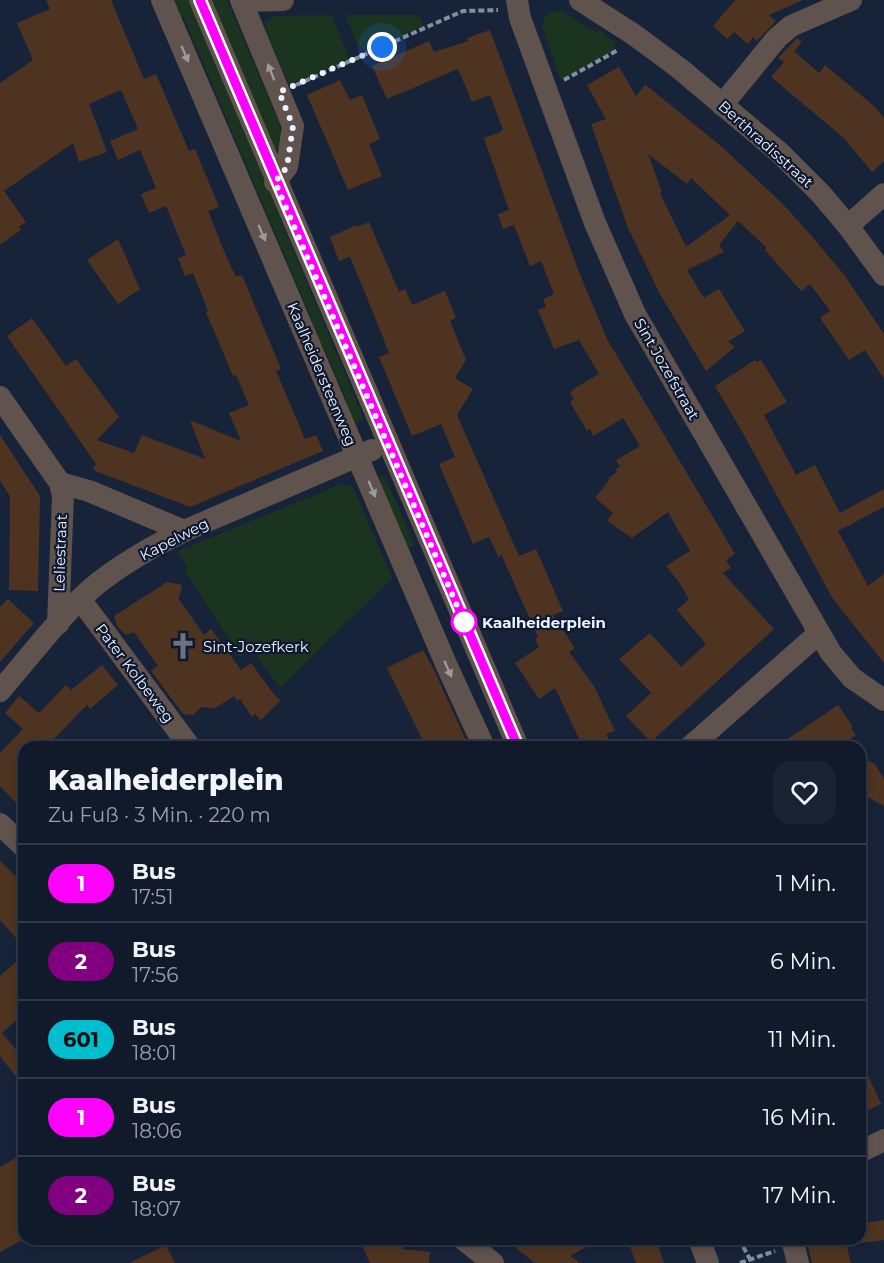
<!DOCTYPE html>
<html lang="de">
<head>
<meta charset="utf-8">
<style>
	body { margin:0; font-family:Montserrat,sans-serif; background:#1a2333; color:#f1f3f6; height:100vh; display:flex; flex-direction:column; font-size:22px; white-space:nowrap }
	* { box-sizing:border-box; margin:0 }
	p { font-size:20px; color:#9ca1a9 }
	.icon { flex:none; width:33px; height:33px; fill:none; stroke:currentColor; stroke-width:2; stroke-linecap:round; stroke-linejoin:round }
	.map { position:relative; flex:1; overflow:hidden }
	.side { position:absolute; left:18px; top:741px; width:848px; height:504px; display:flex; flex-direction:column; background:#111a2b; border-radius:18px; box-shadow:0 3px 9px #0003,0 0 0 2px #303847 }
	.side>* { flex:none }
	.badge { padding:0 12px; border-radius:20px; font-size:21px; line-height:39px }
	.you { position:absolute; width:30px; height:30px; margin:-15px; border:4px solid #fff; border-radius:50%; background:#1a73e8; box-shadow:0 0 0 9px #1a73e833 }
	.map>.badge { position:absolute; translate:-50% -50%; box-shadow:0 0 0 3px #fff }
	.round { display:grid; place-items:center; flex:none; width:63px; height:63px; border-radius:18px; background:#1a2333 }
	.overview { display:flex; align-items:center; justify-content:space-between; height:102px; padding:0 30px }
	h1 { font-size:28px; font-weight:800; line-height:45px }
	ul { padding:0; list-style:none }
	li { display:flex; align-items:center; gap:18px; height:78px; padding:0 30px; border-top:2px solid #303847 }
	li div { flex:1 }
	li b { display:block; font-size:22px }
	li em { font-style:normal }
	li .badge { min-width:66px; font-weight:700; text-align:center }
	.map>svg:first-child { display:block }
	.green { fill:#1a3420 }
	.building { fill:#4e3420; fill-rule:evenodd }
	.lines { fill:none; stroke-linecap:round; stroke-linejoin:round }
	.path { stroke:#858e9f; stroke-width:4; stroke-dasharray:6 3; stroke-linecap:butt }
	.minor { stroke:#60524d; stroke-width:22 }
	.oneway { fill:#9f9a9d }
	.line-casing { stroke:#fff; stroke-width:14 }
	.line { stroke:#f0f; stroke-width:9 }
	.walk { stroke:#ebf2ff; stroke-width:6; stroke-dasharray:0 10.8 }
	.stop-dot { fill:#fff; stroke:#f0f; stroke-width:3 }
	.labels { text-anchor:middle; dominant-baseline:central; stroke-width:4.5; stroke-linejoin:round; paint-order:stroke }
	.street-label { font-size:15px; fill:#ebf2ff; stroke:#0e192f }
	.stop-label { font-size:15px; font-weight:bold; fill:#ebf2ff; stroke:#0e192f; text-anchor:start }
	.poi-label { font-size:15px; fill:#ebf2ff; stroke:#0e192f; text-anchor:start }
</style>
</head>
<body>
<div class="map">
<svg width="884" height="1263" viewBox="0 0 884 1263">
	<rect width="100%" height="100%" fill="#172339"/>
	<g class="green">
		<path d="M174,0H189L363,417L361,421L350,425L342,412L347,401L322,344L312,340L308,331L312,320L184,18L173,13Z"/>
		<path d="M210,0H227L280,125L281,147L276,149L273,147Z"/>
		<path d="M553,11L562,12L597,32L599,30L616,43L614,50L564,78H560L542,26L545,16Z"/>
		<path d="M332,15L349,59L289,85L265,27L266,20L276,16Z"/>
		<path d="M345,15H419L424,26L366,51L357,44Z"/>
		<path d="M380,475L385,476L415,546L406,550L377,477Z"/>
		<path d="M342,484L353,487L392,578L280,688L252,649L240,657L185,571L188,568L178,551Z"/>
	</g>
	<g class="building">
		<path d="M46,0H111L144,79L156,74L189,151L195,149L219,207L208,211L224,251L236,277L242,275L281,369L276,371L305,439L316,435L323,451L190,507L93,470L96,464L7,336L32,318L66,366L76,359L119,417L97,440L134,453L142,435L205,459L190,420L241,441L229,413L249,405L236,375L233,376L206,312L208,311L193,273L185,276L178,258L186,255L166,206L149,213L141,194L156,188L140,150L118,160L110,141L138,129L121,90L89,104L107,152L79,162L73,143L4,191L26,222L19,227L21,230L0,245V83L33,60L17,23L50,9Z"/>
		<path d="M735,0H803L769,15L776,21L757,41L753,37L748,44L734,32L727,39L713,26Z"/>
		<path d="M490,30L579,272L607,339L735,554L726,560L731,568L723,573L774,629L651,742L626,716L651,693L619,659L650,633L681,667L706,644L677,610L689,599L679,582L666,566L690,551L668,512L632,538L607,521L613,513L595,498L609,480L608,478L617,472L615,470L620,467L616,460L640,446L623,418L593,436L590,429L587,431L570,402L574,399L570,393L575,388L599,374L579,340L554,349L538,310L546,307L543,299L554,294L541,261L530,266L514,225L503,229L498,214L509,210L484,138L501,132V131L503,130L490,95L472,102L458,69L387,99L372,66L429,41L434,52L468,41L467,38Z"/>
		<path d="M797,38L802,42L794,51L819,73L825,65L874,106L884,118V161L872,172L844,138L771,77L784,62L778,58Z"/>
		<path d="M619,67L636,96L645,85L652,90L722,147L782,203L809,233L845,276L884,334V379L865,350L849,360L820,318L830,311L810,284L801,291L765,250L767,248L738,221L719,245L724,252L687,270L704,298L719,289L745,331L728,342L735,347L706,371L660,294L628,228L591,124L606,119L587,85ZM648,154L687,184L691,178L730,215L686,247L660,193L662,192Z"/>
		<path d="M340,80L350,100L362,95L380,139L369,144L382,176L348,190L307,95Z"/>
		<path d="M369,222L399,292L405,289L412,305L445,291L456,318L450,321L466,360L455,378L473,389L457,415L519,556L536,549L563,611L553,615L575,648L569,652L594,686L615,731L606,734L612,747H583L555,688L539,699L515,663L539,647L535,638L538,637L501,554L499,558L489,537L473,544L439,464L455,457L441,424L412,436L379,357L389,353L370,305L350,257L339,261L330,237L356,225L357,227Z"/>
		<path d="M118,239L140,289L118,304L87,260Z"/>
		<path d="M755,360L757,362L761,360L787,402L764,415L796,475L815,465L840,513L884,489V507L838,531L868,586L884,574V663L833,599L744,435L715,386Z"/>
		<path d="M0,435L40,496L38,591L9,590L10,496L0,481Z"/>
		<path d="M167,582L182,585L180,595L178,598L204,635L211,629L241,670L251,663L273,693L280,701L261,720L255,714L252,717L240,699L237,701L234,696L215,708L201,707L193,715L183,714L151,671L158,666L134,632L126,635L117,626L114,616Z"/>
		<path d="M8,599L34,623L0,662V607Z"/>
		<path d="M423,650L435,672L469,747H426L387,668Z"/>
		<path d="M102,665L118,685L90,709L87,705L46,747H24V811L0,786V753L23,729L5,713L19,696L39,713L66,685L71,690Z"/>
		<path d="M838,705L853,727L851,728L856,735L838,747H776Z"/>
		<path d="M860,756L875,764L884,779V806L860,793Z"/>
		<path d="M0,861L24,884V947L0,920Z"/>
		<path d="M24,955V1013L2,1033L24,1059V1087L0,1056V976Z"/>
		<path d="M860,1058L881,1104L860,1114Z"/>
		<path d="M24,1153V1239L0,1252V1167Z"/>
		<path d="M884,1220V1240L860,1243V1224Z"/>
		<path d="M359,1239H415L402,1249L430,1252L429,1263H370Z"/>
		<path d="M505,1239H601L570,1256L580,1263H535Z"/>
		<path d="M627,1239H656L664,1263H636Z"/>
		<path d="M806,1239H845L851,1263H812Z"/>
		<path d="M166,1245L175,1263H129Z"/>
	</g>
	<g class="lines">
		<g class="path">
			<path d="M564,80L618,50"/>
			<path d="M296,85L463,11L498,10"/>
			<path d="M739,1239L752,1263"/>
			<path d="M740,1263L775,1251"/>
		</g>
		<g class="minor">
			<path d="M162,0L446,664L484,747"/>
			<path d="M200,0L518,747"/>
			<path d="M241,0L293,126L287,167L275,182"/>
			<path d="M517,0L520,18L595,223L635,314L831,653L852,678L884,700"/>
			<path d="M580,0L633,34L679,68L781,154L821,194L848,226L884,275"/>
			<path d="M242,1L283,0"/>
			<path d="M722,105L777,38L791,26L851,0"/>
			<path d="M848,226L884,194"/>
			<path d="M0,397L60,483L63,496L58,624"/>
			<path d="M60,483L89,491L184,531"/>
			<path d="M80,599L190,747"/>
			<path d="M0,691C26,661 51,628 79,600C108,571 147,549 184,531L372,450"/>
			<path d="M690,747L818,634"/>
			<path d="M0,824L24,847"/>
			<path d="M860,1152L884,1140"/>
			<path d="M463,1239L493,1263"/>
			<path d="M699,1239L708,1263"/>
			<path d="M792,1239L798,1263"/>
		</g>
	</g>
	<defs><path id="oneway-solid" d="M-6-.8H1V-3.2L6.5 0L1 3.2V.8H-6Z" transform="scale(1.5)"/></defs>
	<g class="oneway">
		<use href="#oneway-solid" transform="translate(185 54) rotate(67)"/>
		<use href="#oneway-solid" transform="translate(271 72) rotate(-112)"/>
		<use href="#oneway-solid" transform="translate(262 233) rotate(67)"/>
		<use href="#oneway-solid" transform="translate(372 489) rotate(67)"/>
		<use href="#oneway-solid" transform="translate(448 669) rotate(66)"/>
	</g>
	<g class="lines">
		<defs>
			<path id="line" d="M200,0L518,747"/>
		</defs>
		<use href="#line" class="line-casing"/>
		<use href="#line" class="line"/>
		<path class="walk" d="M382,47L279,92L293,126L287,167L275,182L464,622"/>
	</g>
	<defs>
		<symbol id="church-bare" viewBox="-9 -9 18 18"><path d="M-1.2-6h2.4v3.5h3.3v2.4h-3.3V6h-2.4V-.1h-3.3v-2.4h3.3Z" fill="#6b7280" stroke="#0e192f" stroke-width="2.5" paint-order="stroke"/></symbol>
	</defs>
	<g fill-rule="evenodd">
		<use href="#church-bare" x="164" y="627" width="38" height="38"/>
	</g>
	<circle class="stop-dot" cx="464" cy="622" r="12"/>
	<g class="labels">
		<g class="street-label">
			<text transform="translate(766 144) rotate(42)">Berthradisstraat</text>
			<text transform="translate(667 369) rotate(60)">Sint Jozefstraat</text>
			<text transform="translate(322 374) rotate(67)">Kaalheidersteenweg</text>
			<text transform="translate(174 539) rotate(-27)">Kapelweg</text>
			<text transform="translate(60 553) rotate(-88)">Leliestraat</text>
			<text transform="translate(135 673) rotate(53)">Pater Kolbeweg</text>
		</g>
		<g class="stop-label">
			<text x="482" y="622">Kaalheiderplein</text>
		</g>
		<g class="poi-label">
			<text x="203" y="646">Sint-Jozefkerk</text>
		</g>
	</g>
</svg>
<div class="you" style="left:382px;top:47px"></div>
<section class="side">
<div class="overview"><div><h1>Kaalheiderplein</h1><p>Zu Fuß · 3 Min. · 220 m</p></div><a class="round"><svg class="icon" aria-label="heart" viewBox="0 0 24 24"><path d="M12 20l-8-8c-3-5 5-10 8-4 3-6 11-1 8 4z"/></svg></a></div>
<ul>
<li><span class="badge" style="background:#f0f;color:#fff">1</span><div><b>Bus</b><p>17:51</p></div><em>1 Min.</em></li>
<li><span class="badge" style="background:#800080;color:#fff">2</span><div><b>Bus</b><p>17:56</p></div><em>6 Min.</em></li>
<li><span class="badge" style="background:#00becd;color:#111">601</span><div><b>Bus</b><p>18:01</p></div><em>11 Min.</em></li>
<li><span class="badge" style="background:#f0f;color:#fff">1</span><div><b>Bus</b><p>18:06</p></div><em>16 Min.</em></li>
<li><span class="badge" style="background:#800080;color:#fff">2</span><div><b>Bus</b><p>18:07</p></div><em>17 Min.</em></li>
</ul>
</section>
</div>
</body>
</html>
